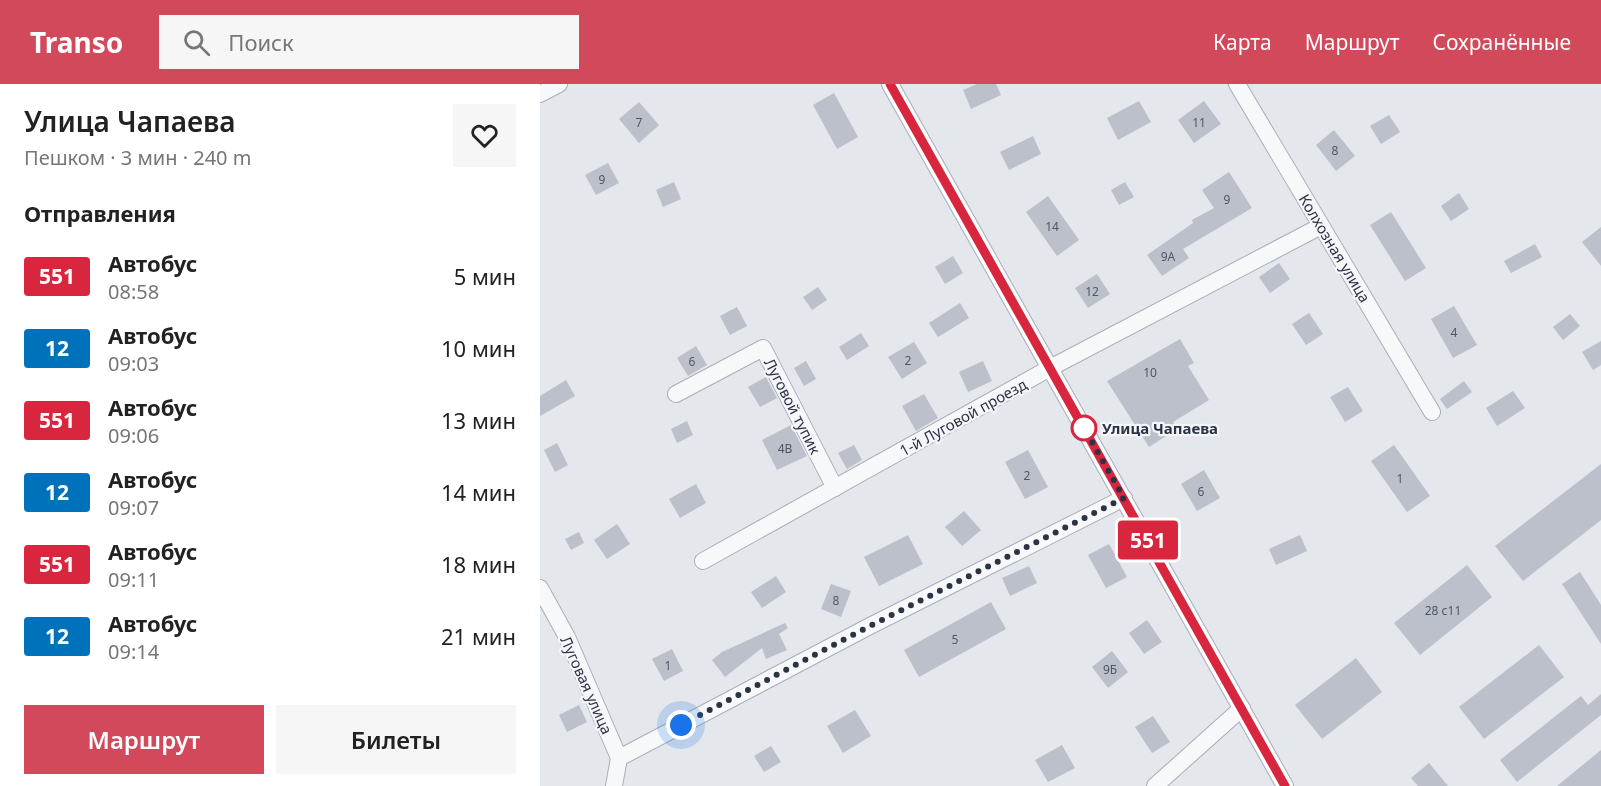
<!DOCTYPE html>
<html lang="ru">
<head>
<meta charset="utf-8">
<style>
	body { margin:0; font-family:"Noto Sans",sans-serif; background:#f6f6f6; color:#222; height:100vh; display:flex; flex-direction:column; font-size:22px; white-space:nowrap }
	* { box-sizing:border-box; margin:0 }
	p { font-size:20px; color:#767676 }
	.icon { flex:none; width:33px; height:33px; fill:none; stroke:currentColor; stroke-width:2; stroke-linecap:round; stroke-linejoin:round }
	.map { position:relative; flex:1; overflow:hidden }
	.panel { display:flex; flex-direction:column; background:#fff; width:540px }
	.panel>* { flex:none }
	.badge { padding:0 12px; border-radius:4px; font-size:21px; line-height:39px }
	.you { position:absolute; width:30px; height:30px; margin:-15px; border:4px solid #fff; border-radius:50%; background:#1a73e8; box-shadow:0 0 0 9px #1a73e833 }
	.map>.badge { position:absolute; translate:-50% -50%; box-shadow:0 0 0 3px #fff }
	h2 { padding:0 24px; font-size:22px; line-height:54px }
	.round { display:grid; place-items:center; flex:none; width:63px; height:63px; border-radius:0px; background:#f6f6f6 }
	.summary { display:flex; align-items:center; justify-content:space-between; height:102px; padding:0 24px }
	h1 { font-size:28px; font-weight:600; line-height:45px }
	.button { display:flex; gap:12px; margin-top:auto; padding:12px 24px }
	.button a { flex:1; height:69px; border-radius:0px; background:#d1495b; color:#fff; font-size:24px; font-weight:600; line-height:69px; text-align:center }
	.button a+a { background:#f6f6f6; color:#222 }
	ul { padding:0; list-style:none }
	li { display:flex; align-items:center; gap:18px; height:72px; padding:0 24px }
	li div { flex:1 }
	li b { display:block; font-size:22px }
	li em { font-style:normal }
	li .badge { min-width:66px; font-weight:700; text-align:center }
	header { display:flex; align-items:center; gap:36px; box-sizing:border-box; height:84px; padding:0 30px; background:#d1495b; color:#fff }
	header strong { font-size:28px }
	nav { display:flex; gap:33px; margin-inline-start:auto; font-size:21px }
	.search { width:420px; height:54px; background:#f6f6f6; display:flex; align-items:center; gap:15px; box-sizing:border-box; padding:0 21px; border-radius:0px; color:#767676; font-size:22px }
	main { display:flex; flex:1; min-height:0 }
	.map>svg:first-child { display:block }
	.building { fill:#bbc0ca }
	.lines { fill:none; stroke-linecap:round; stroke-linejoin:round }
	.minor-casing { stroke:#a9aeb7; stroke-width:18 }
	.minor { stroke:#f7f8fa; stroke-width:16 }
	.line-casing { stroke:#fff; stroke-width:14 }
	.line { stroke:#d7263d; stroke-width:9 }
	.walk { stroke:#2b3445; stroke-width:6; stroke-dasharray:0 10.8 }
	.stop-dot { fill:#fff; stroke:#d7263d; stroke-width:3 }
	.labels { text-anchor:middle; dominant-baseline:central; stroke-width:4.5; stroke-linejoin:round; paint-order:stroke }
	.number-label { font-size:12px; fill:#4f5766 }
	.street-label { font-size:15px; fill:#2b3445; stroke:#f4f6f9 }
	.stop-label { font-size:15px; font-weight:bold; fill:#2b3445; stroke:#f4f6f9; text-anchor:start }
</style>
</head>
<body>
<header>
<strong>Transo</strong>
<div class="search"><svg class="icon" aria-label="search" viewBox="0 0 24 24"><circle cx="10" cy="10" r="6"/><path d="M15 15l6 6"/></svg>Поиск</div>
<nav><a>Карта</a><a>Маршрут</a><a>Сохранённые</a></nav>
</header>
<main>
<section class="panel">
<div class="summary"><div><h1>Улица Чапаева</h1><p>Пешком · 3 мин · 240 m</p></div><a class="round"><svg class="icon" aria-label="heart" viewBox="0 0 24 24"><path d="M12 20l-8-8c-3-5 5-10 8-4 3-6 11-1 8 4z"/></svg></a></div>
<h2>Отправления</h2>
<ul>
<li><span class="badge" style="background:#d7263d;color:#fff">551</span><div><b>Автобус</b><p>08:58</p></div><em>5 мин</em></li>
<li><span class="badge" style="background:#0072bc;color:#fff">12</span><div><b>Автобус</b><p>09:03</p></div><em>10 мин</em></li>
<li><span class="badge" style="background:#d7263d;color:#fff">551</span><div><b>Автобус</b><p>09:06</p></div><em>13 мин</em></li>
<li><span class="badge" style="background:#0072bc;color:#fff">12</span><div><b>Автобус</b><p>09:07</p></div><em>14 мин</em></li>
<li><span class="badge" style="background:#d7263d;color:#fff">551</span><div><b>Автобус</b><p>09:11</p></div><em>18 мин</em></li>
<li><span class="badge" style="background:#0072bc;color:#fff">12</span><div><b>Автобус</b><p>09:14</p></div><em>21 мин</em></li>
</ul>
<div class="button"><a>Маршрут</a><a>Билеты</a></div>
</section>
<div class="map">
<svg width="1061" height="702" viewBox="0 0 1061 702">
	<rect width="100%" height="100%" fill="#e4e7ec"/>
	<g class="building">
		<path d="M437,0H456L461,11L431,25L423,6Z"/>
		<path d="M294,9L318,53L297,65L273,21Z"/>
		<path d="M599,17L611,38L578,56L567,34Z"/>
		<path d="M664,17L681,40L654,59L638,36Z"/>
		<path d="M99,18L119,41L99,59L79,35Z"/>
		<path d="M849,31L860,48L841,60L830,42Z"/>
		<path d="M794,46L815,72L796,87L776,61Z"/>
		<path d="M493,52L501,70L469,86L460,68Z"/>
		<path d="M68,79L79,99L56,111L45,91Z"/>
		<path d="M689,88L712,124L643,165L649,174L622,192L607,171L653,139L652,136L674,124L662,106Z"/>
		<path d="M134,98L141,115L123,123L116,106Z"/>
		<path d="M585,98L594,113L579,121L571,106Z"/>
		<path d="M919,109L929,125L911,137L901,122Z"/>
		<path d="M508,112L539,156L517,172L486,128Z"/>
		<path d="M851,128L886,184L865,197L830,141Z"/>
		<path d="M1061,143V182L1042,158Z"/>
		<path d="M995,160L1002,173L971,189L964,177Z"/>
		<path d="M413,172L423,189L405,200L395,183Z"/>
		<path d="M739,179L750,195L730,209L719,193Z"/>
		<path d="M557,190L570,210L548,224L535,204Z"/>
		<path d="M278,203L287,216L272,226L263,213Z"/>
		<path d="M420,219L429,234L398,253L389,239Z"/>
		<path d="M914,222L937,261L913,274L891,235Z"/>
		<path d="M197,223L207,242L190,251L180,232Z"/>
		<path d="M769,229L783,250L766,261L752,240Z"/>
		<path d="M1030,230L1040,242L1023,256L1013,243Z"/>
		<path d="M321,249L329,262L307,276L299,263Z"/>
		<path d="M640,255L654,279L648,282L669,316L633,338L637,345L609,363L567,297Z"/>
		<path d="M1061,257V281L1053,286L1042,268Z"/>
		<path d="M374,258L387,279L362,295L348,273Z"/>
		<path d="M156,262L167,281L148,292L137,274Z"/>
		<path d="M266,277L276,295L264,302L254,284Z"/>
		<path d="M443,277L452,297L428,308L419,288Z"/>
		<path d="M226,293L237,314L220,323L208,303Z"/>
		<path d="M26,296L35,312L0,332V312Z"/>
		<path d="M924,297L932,308L907,325L900,315Z"/>
		<path d="M808,303L823,327L805,338L790,313Z"/>
		<path d="M973,307L985,324L957,342L946,324Z"/>
		<path d="M384,310L398,334L376,347L362,322Z"/>
		<path d="M147,337L153,351L137,359L131,345Z"/>
		<path d="M251,341L267,372L237,386L222,356Z"/>
		<path d="M17,359L28,381L15,388L4,366Z"/>
		<path d="M314,361L322,376L307,385L298,369Z"/>
		<path d="M854,361L890,412L867,428L831,377Z"/>
		<path d="M488,366L508,403L485,415L465,378Z"/>
		<path d="M1061,380V436L983,497L955,462Z"/>
		<path d="M664,386L680,414L657,427L641,400Z"/>
		<path d="M156,400L166,419L140,434L129,415Z"/>
		<path d="M424,427L441,446L422,462L405,443Z"/>
		<path d="M77,440L90,460L67,475L54,456Z"/>
		<path d="M39,448L44,459L31,466L25,455Z"/>
		<path d="M368,451L383,480L339,502L324,473Z"/>
		<path d="M760,451L767,467L736,481L729,465Z"/>
		<path d="M569,460L587,493L566,504L548,471Z"/>
		<path d="M927,481L952,513L880,571L854,539Z"/>
		<path d="M489,482L497,499L470,512L462,494Z"/>
		<path d="M1040,488L1061,521V560L1022,500Z"/>
		<path d="M236,492L246,508L222,524L211,508Z"/>
		<path d="M291,500L311,507L301,533L281,525Z"/>
		<path d="M451,518L466,545L379,593L364,566Z"/>
		<path d="M607,536L622,558L604,570L589,549Z"/>
		<path d="M245,539L248,544L239,550L247,566L226,575L222,564L185,593L172,576L182,568Z"/>
		<path d="M999,561L1024,593L944,655L919,623Z"/>
		<path d="M132,565L143,587L124,597L112,575Z"/>
		<path d="M572,567L588,588L568,604L552,583Z"/>
		<path d="M816,574L842,608L782,655L755,621Z"/>
		<path d="M1061,610V631L977,698L960,676L1041,612L1048,621Z"/>
		<path d="M39,621L47,638L27,648L19,631Z"/>
		<path d="M315,626L331,652L303,669L287,642Z"/>
		<path d="M613,632L630,658L612,669L595,643Z"/>
		<path d="M522,661L535,684L508,698L495,676Z"/>
		<path d="M231,662L241,678L224,688L214,672Z"/>
		<path d="M1061,666V702H1017Z"/>
		<path d="M889,679L908,702H878L871,694Z"/>
	</g>
	<g class="lines">
		<defs>
			<g id="minor">
				<path d="M350,0L745,702"/>
				<path d="M697,0L892,328"/>
				<path d="M0,10L19,0"/>
				<path d="M136,310L223,264L295,404"/>
				<path d="M163,477L510,284L781,142"/>
				<path d="M0,504L27,553L79,674L74,702"/>
				<path d="M79,674L328,543L584,414"/>
				<path d="M615,702L702,624"/>
			</g>
		</defs>
		<use href="#minor" class="minor-casing"/>
		<use href="#minor" class="minor"/>
	</g>
	<g class="lines">
		<defs>
			<path id="line" d="M350,0L745,702"/>
		</defs>
		<use href="#line" class="line-casing"/>
		<use href="#line" class="line"/>
		<path class="walk" d="M141,641L328,543L584,414L544,344"/>
	</g>
	<circle class="stop-dot" cx="544" cy="344" r="12"/>
	<g class="labels">
		<g class="number-label">
			<text x="99" y="38">7</text>
			<text x="659" y="38">11</text>
			<text x="795" y="66">8</text>
			<text x="62" y="95">9</text>
			<text x="687" y="115">9</text>
			<text x="512" y="142">14</text>
			<text x="628" y="172">9А</text>
			<text x="552" y="207">12</text>
			<text x="914" y="248">4</text>
			<text x="368" y="276">2</text>
			<text x="152" y="277">6</text>
			<text x="610" y="288">10</text>
			<text x="245" y="364">4В</text>
			<text x="487" y="391">2</text>
			<text x="860" y="394">1</text>
			<text x="661" y="407">6</text>
			<text x="296" y="516">8</text>
			<text x="903" y="526">28 с11</text>
			<text x="415" y="555">5</text>
			<text x="128" y="581">1</text>
			<text x="570" y="585">9Б</text>
		</g>
		<g class="street-label">
			<text transform="translate(795 164) rotate(59)">Колхозная улица</text>
			<text transform="translate(253 322) rotate(63)">Луговой тупик</text>
			<text transform="translate(423 333) rotate(-29)">1-й Луговой проезд</text>
			<text transform="translate(47 601) rotate(66)">Луговая улица</text>
		</g>
		<g class="stop-label">
			<text x="562" y="344">Улица Чапаева</text>
		</g>
	</g>
</svg>
<div class="you" style="left:141px;top:641px"></div>
<b class="badge" style="left:608px;top:456px;background:#d7263d;color:#fff">551</b>
</div>
</main>
</body>
</html>
